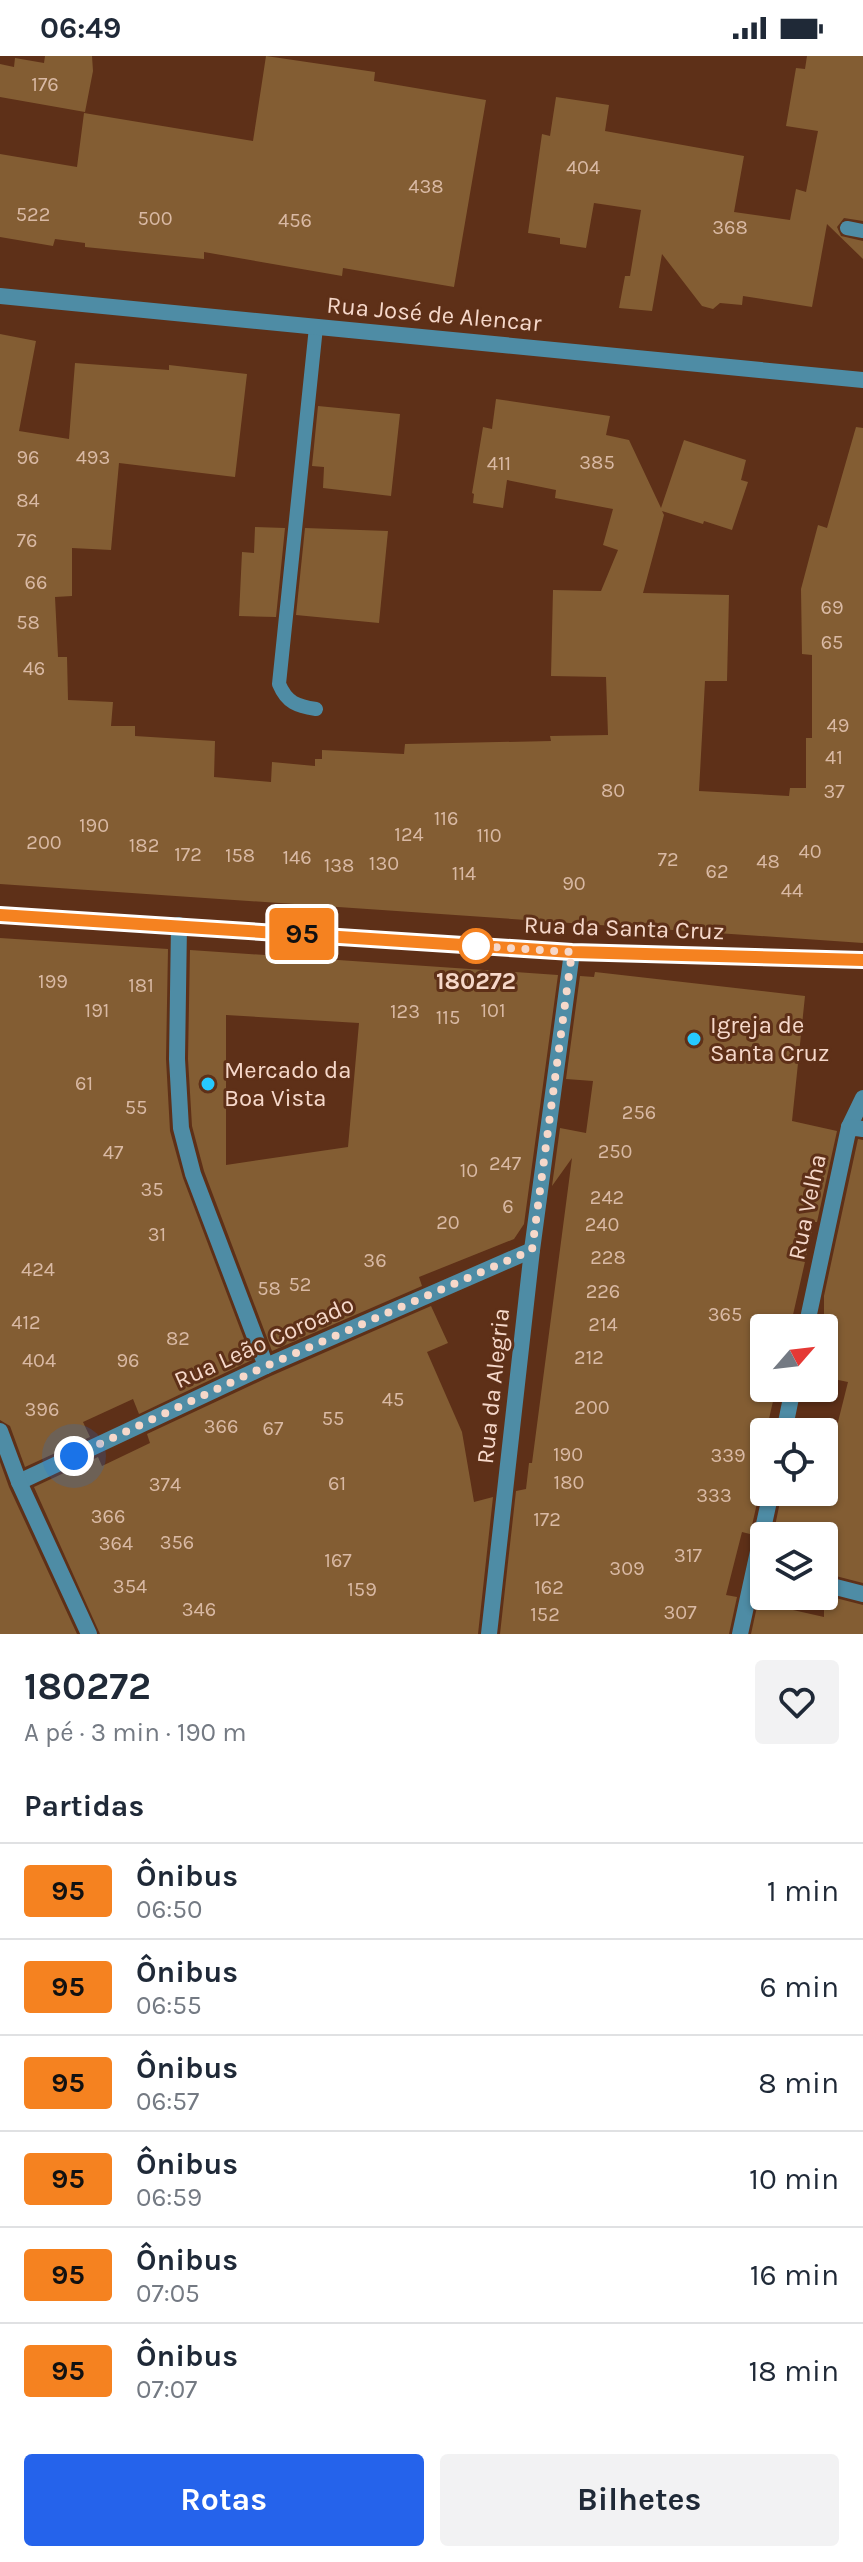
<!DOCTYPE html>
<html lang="pt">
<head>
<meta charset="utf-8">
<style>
	body { margin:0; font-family:Karla,sans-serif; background:#f2f2f3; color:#1f2937; height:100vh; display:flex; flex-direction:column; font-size:30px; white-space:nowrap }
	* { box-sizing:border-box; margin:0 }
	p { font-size:26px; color:#747a83 }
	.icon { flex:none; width:44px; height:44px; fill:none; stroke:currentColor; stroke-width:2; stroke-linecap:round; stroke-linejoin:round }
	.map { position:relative; height:1578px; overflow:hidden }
	.sheet { display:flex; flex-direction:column; background:#fff; flex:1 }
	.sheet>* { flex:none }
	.badge { padding:0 16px; border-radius:6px; font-size:28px; line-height:52px }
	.needle { width:52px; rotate:62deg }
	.fabs { position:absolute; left:750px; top:1258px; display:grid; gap:16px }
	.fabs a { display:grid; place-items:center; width:88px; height:88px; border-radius:8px; background:#fff; box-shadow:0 2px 6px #0004; font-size:40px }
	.you { position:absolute; width:40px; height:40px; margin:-20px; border:6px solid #fff; border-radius:50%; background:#1a73e8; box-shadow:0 0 0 12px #1a73e833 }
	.map>.badge { position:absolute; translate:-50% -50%; box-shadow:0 0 0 4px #fff }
	h2 { padding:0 24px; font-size:30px; line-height:72px }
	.round { display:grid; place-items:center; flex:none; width:84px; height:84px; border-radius:8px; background:#f2f2f3 }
	.overview { display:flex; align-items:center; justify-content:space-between; height:136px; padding:0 24px }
	h1 { font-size:38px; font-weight:700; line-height:60px }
	.action { display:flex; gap:16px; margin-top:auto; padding:16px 24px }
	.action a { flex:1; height:92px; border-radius:8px; background:#2563eb; color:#fff; font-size:32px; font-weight:700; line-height:92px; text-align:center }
	.action a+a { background:#f2f2f3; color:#1f2937 }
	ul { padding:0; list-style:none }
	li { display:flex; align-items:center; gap:24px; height:96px; padding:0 24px; border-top:2px solid #e0e1e3 }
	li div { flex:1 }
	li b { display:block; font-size:30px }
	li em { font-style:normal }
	li .badge { min-width:88px; font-weight:700; text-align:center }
	.status { display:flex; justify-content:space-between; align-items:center; height:56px; padding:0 40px; background:#fff; direction:ltr }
	.status svg { height:22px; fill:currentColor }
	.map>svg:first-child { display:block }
	.building { fill:#835d33; fill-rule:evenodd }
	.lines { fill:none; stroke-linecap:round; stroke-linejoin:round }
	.service { stroke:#4e8ca5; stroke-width:14 }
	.pedestrian { stroke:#4e8ca5; stroke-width:16 }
	.minor { stroke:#4e8ca5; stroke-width:16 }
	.tertiary { stroke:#4e8ca5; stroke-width:16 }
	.line-casing { stroke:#fff; stroke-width:18 }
	.line { stroke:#f58220; stroke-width:12 }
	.walk { stroke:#f6d8ca; stroke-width:8; stroke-dasharray:0 14.4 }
	.stop-dot { fill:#fff; stroke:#f58220; stroke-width:4 }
	.poi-dot { fill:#26c9fe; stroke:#5e3018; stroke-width:3 }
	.labels { text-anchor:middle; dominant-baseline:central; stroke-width:6; stroke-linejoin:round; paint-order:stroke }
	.number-label { font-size:20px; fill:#d9b9a4 }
	.street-label { font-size:24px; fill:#f6d8ca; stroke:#5e3018 }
	.stop-label { font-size:24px; font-weight:bold; fill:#f6d8ca; stroke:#5e3018 }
	.poi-label { font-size:24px; fill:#f6d8ca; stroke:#5e3018; text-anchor:start }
</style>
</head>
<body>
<div class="status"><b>06:49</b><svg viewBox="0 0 49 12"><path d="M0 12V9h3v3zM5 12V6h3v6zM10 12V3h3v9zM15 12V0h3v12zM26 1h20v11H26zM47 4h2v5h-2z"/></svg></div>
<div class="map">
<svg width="863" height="1578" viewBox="0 0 863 1578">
	<rect width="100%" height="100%" fill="#5e3018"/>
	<g class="building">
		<path d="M45,0H92L93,15L85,56L0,41V8L14,11L15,2L44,7Z"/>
		<path d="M266,0L375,16L374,25L486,44L454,231L343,212L342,220L204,196V203L85,191V187L55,183L53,190L0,181V98L77,111L84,57L253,85Z"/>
		<path d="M807,0H863V165L844,162L837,171L841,180L863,185V203L827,168L812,251L743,240L742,249L720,247L713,253L702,250L662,198L652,255L619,252L625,220H630L641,154L594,147L586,192L560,188V182L528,177L542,78L550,80L556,41L609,49L605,75L744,100L734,156L790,164L796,133L806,136L818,75L786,70L796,12L805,13Z"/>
		<path d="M0,278L36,285L19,375L69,383L75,307L169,314V309L247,318L235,421L119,407L111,494L72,492V540L55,541L58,601H67L68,644L113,646L111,670H135V680L215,685L214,721L271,726L272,706L315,710V703H322V694L404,698L405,688L551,685L550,680L608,679L606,621L551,620L553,534L601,535L618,494L603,489L613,453L555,442L556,434L507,424L503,452L473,447L474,438L472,437L483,371L492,373L496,343L610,360L606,379L629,384L661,452L684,384L746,404L741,424L748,426L732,474L704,465L703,468L662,455L664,459L643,537L729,539L727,625H705L699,735L789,740L790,732H806V682H812V599L802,598L801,533L818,469L827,472L856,371L863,372V887L0,828Z"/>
		<path d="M318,350L400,358L391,440L323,432L324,411L312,410Z"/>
		<path d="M255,471L285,472L276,561L239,560L242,496L254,497Z"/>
		<path d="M305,472L388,475L379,567L296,559Z"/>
		<path d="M0,882L168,893L166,1003L170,1075L183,1122L252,1304L139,1358L133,1343L83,1366L90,1381L25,1411L10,1370L0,1364Z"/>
		<path d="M190,894L558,919L524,1168L514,1183L419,1221L422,1230L272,1295L204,1115L192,1070L188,1003ZM226,959L359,967L348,1091L226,1109Z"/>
		<path d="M595,916L805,940L792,1065L837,1075L817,1166H814L790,1272H764V1332H776L766,1376H764V1428L760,1434L750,1478L742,1476L726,1539L737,1541L729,1578H500L516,1435L526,1433L529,1407H532L572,1102L552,1130L560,1072L586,1077L593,1025L566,1023L580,920L594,921Z"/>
		<path d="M858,1083L863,1084V1527L824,1517V1480H773L782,1436H824V1371L836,1374L848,1326L824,1321V1296L829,1272H824V1240Z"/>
		<path d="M431,1250L448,1287L427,1296L462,1376L474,1446L493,1441L478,1578H100L34,1431L98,1401L102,1410L150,1387L147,1378L271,1320Z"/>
		<path d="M0,1406L9,1431L77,1578H0Z"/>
		<path d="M824,1539L863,1549V1578H751L758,1546L824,1561Z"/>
	</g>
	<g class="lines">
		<g class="service">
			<path d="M847,172L863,175"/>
			<path d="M316,271L279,628C287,647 297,650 316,653"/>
		</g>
		<path class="pedestrian" d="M849,1071L863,1042"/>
		<g class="minor">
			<path d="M179,869L177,1003L181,1072L193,1118L266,1310"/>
			<path d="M806,1272L849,1071L863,1073"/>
			<path d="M784,1376L793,1332"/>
			<path d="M19,1426L266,1310L532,1194"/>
			<path d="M824,1528L863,1538"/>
			<path d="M489,1578L532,1194L572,896"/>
			<path d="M740,1578L771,1436"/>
		</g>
		<g class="tertiary">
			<path d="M0,240L863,324"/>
			<path d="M0,859L572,896L863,904"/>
			<path d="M0,1375L19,1426L89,1578"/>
		</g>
	</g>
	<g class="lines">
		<defs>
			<path id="line" d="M0,859L572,896L863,904"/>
		</defs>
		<use href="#line" class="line-casing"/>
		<use href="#line" class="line"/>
		<path class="walk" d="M74,1400L266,1310L532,1194L572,896L476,890"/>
	</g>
	<circle class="stop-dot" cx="476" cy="890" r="16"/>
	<g class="poi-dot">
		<circle cx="694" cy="983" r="8"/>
		<circle cx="208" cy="1028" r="8"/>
	</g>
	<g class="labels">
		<g class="number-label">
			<text x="45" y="28">176</text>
			<text x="583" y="111">404</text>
			<text x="426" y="130">438</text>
			<text x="33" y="158">522</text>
			<text x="155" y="162">500</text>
			<text x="295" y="164">456</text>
			<text x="730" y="171">368</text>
			<text x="28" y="401">96</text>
			<text x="93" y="401">493</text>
			<text x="597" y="406">385</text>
			<text x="499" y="407">411</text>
			<text x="28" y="444">84</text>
			<text x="27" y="484">76</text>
			<text x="36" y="526">66</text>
			<text x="832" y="551">69</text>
			<text x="28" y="566">58</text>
			<text x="832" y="586">65</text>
			<text x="34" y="612">46</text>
			<text x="838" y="669">49</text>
			<text x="834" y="701">41</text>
			<text x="613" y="734">80</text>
			<text x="834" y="735">37</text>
			<text x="446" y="762">116</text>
			<text x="94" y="769">190</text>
			<text x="409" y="778">124</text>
			<text x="489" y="779">110</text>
			<text x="44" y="786">200</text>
			<text x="144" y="789">182</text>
			<text x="810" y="795">40</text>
			<text x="188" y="798">172</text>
			<text x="240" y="799">158</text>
			<text x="297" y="801">146</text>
			<text x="668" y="803">72</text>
			<text x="768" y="805">48</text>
			<text x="384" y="807">130</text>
			<text x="339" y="809">138</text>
			<text x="717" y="815">62</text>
			<text x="464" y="817">114</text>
			<text x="574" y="827">90</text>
			<text x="792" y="834">44</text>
			<text x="53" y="925">199</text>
			<text x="141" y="929">181</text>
			<text x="97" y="954">191</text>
			<text x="493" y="954">101</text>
			<text x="405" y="955">123</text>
			<text x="448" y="961">115</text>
			<text x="84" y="1027">61</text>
			<text x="136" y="1051">55</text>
			<text x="639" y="1056">256</text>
			<text x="615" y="1095">250</text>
			<text x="113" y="1096">47</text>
			<text x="505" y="1107">247</text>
			<text x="469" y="1114">10</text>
			<text x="152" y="1133">35</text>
			<text x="607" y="1141">242</text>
			<text x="508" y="1150">6</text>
			<text x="448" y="1166">20</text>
			<text x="602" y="1168">240</text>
			<text x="157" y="1178">31</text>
			<text x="608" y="1201">228</text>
			<text x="375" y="1204">36</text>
			<text x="38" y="1213">424</text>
			<text x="300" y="1228">52</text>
			<text x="269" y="1232">58</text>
			<text x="603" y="1235">226</text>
			<text x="725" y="1258">365</text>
			<text x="26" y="1266">412</text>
			<text x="603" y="1268">214</text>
			<text x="178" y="1282">82</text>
			<text x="589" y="1301">212</text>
			<text x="39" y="1304">404</text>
			<text x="128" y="1304">96</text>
			<text x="393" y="1343">45</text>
			<text x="592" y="1351">200</text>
			<text x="42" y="1353">396</text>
			<text x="333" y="1362">55</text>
			<text x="221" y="1370">366</text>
			<text x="273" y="1372">67</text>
			<text x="568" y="1398">190</text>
			<text x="728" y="1399">339</text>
			<text x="569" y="1426">180</text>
			<text x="337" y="1427">61</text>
			<text x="165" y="1428">374</text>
			<text x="714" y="1439">333</text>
			<text x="108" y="1460">366</text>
			<text x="547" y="1463">172</text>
			<text x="177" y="1486">356</text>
			<text x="116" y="1487">364</text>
			<text x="688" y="1499">317</text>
			<text x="338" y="1504">167</text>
			<text x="627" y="1512">309</text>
			<text x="130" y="1530">354</text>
			<text x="549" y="1531">162</text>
			<text x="362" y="1533">159</text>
			<text x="199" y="1553">346</text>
			<text x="680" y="1556">307</text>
			<text x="545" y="1558">152</text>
		</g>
		<g class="street-label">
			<text transform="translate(434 258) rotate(5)">Rua José de Alencar</text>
			<text transform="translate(624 872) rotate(2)">Rua da Santa Cruz</text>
			<text transform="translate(807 1151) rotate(-78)">Rua Velha</text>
			<text transform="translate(264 1286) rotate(-24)">Rua Leão Coroado</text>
			<text transform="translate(493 1330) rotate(-84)">Rua da Alegria</text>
		</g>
		<g class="stop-label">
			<text x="476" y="925">180272</text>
		</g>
		<g class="poi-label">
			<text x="710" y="969">Igreja de<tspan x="710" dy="28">Santa Cruz</tspan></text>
			<text x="224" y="1014">Mercado da<tspan x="224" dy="28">Boa Vista</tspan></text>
		</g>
	</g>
</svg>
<div class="fabs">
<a><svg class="needle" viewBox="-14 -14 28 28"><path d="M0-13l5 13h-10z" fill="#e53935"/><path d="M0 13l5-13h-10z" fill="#747a83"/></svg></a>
<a><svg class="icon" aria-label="locate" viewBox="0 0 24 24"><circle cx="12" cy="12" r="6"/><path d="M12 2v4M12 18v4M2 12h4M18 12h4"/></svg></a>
<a><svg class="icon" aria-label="layers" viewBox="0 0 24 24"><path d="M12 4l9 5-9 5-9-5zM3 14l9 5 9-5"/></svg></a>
</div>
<div class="you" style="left:74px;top:1400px"></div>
<b class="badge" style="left:302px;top:878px;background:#f58220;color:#111">95</b>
</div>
<section class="sheet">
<div class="overview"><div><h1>180272</h1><p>A pé · 3 min · 190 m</p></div><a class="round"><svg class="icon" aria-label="heart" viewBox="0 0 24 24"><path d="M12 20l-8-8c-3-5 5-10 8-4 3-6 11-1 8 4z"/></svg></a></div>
<h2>Partidas</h2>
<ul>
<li><span class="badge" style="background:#f58220;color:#111">95</span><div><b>Ônibus</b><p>06:50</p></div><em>1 min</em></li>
<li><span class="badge" style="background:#f58220;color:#111">95</span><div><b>Ônibus</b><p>06:55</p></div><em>6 min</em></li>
<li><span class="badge" style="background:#f58220;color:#111">95</span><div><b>Ônibus</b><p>06:57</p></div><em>8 min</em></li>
<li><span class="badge" style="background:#f58220;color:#111">95</span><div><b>Ônibus</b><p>06:59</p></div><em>10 min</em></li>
<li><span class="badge" style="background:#f58220;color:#111">95</span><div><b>Ônibus</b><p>07:05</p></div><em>16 min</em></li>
<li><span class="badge" style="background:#f58220;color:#111">95</span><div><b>Ônibus</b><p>07:07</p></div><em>18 min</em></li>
</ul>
<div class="action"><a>Rotas</a><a>Bilhetes</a></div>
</section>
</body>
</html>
